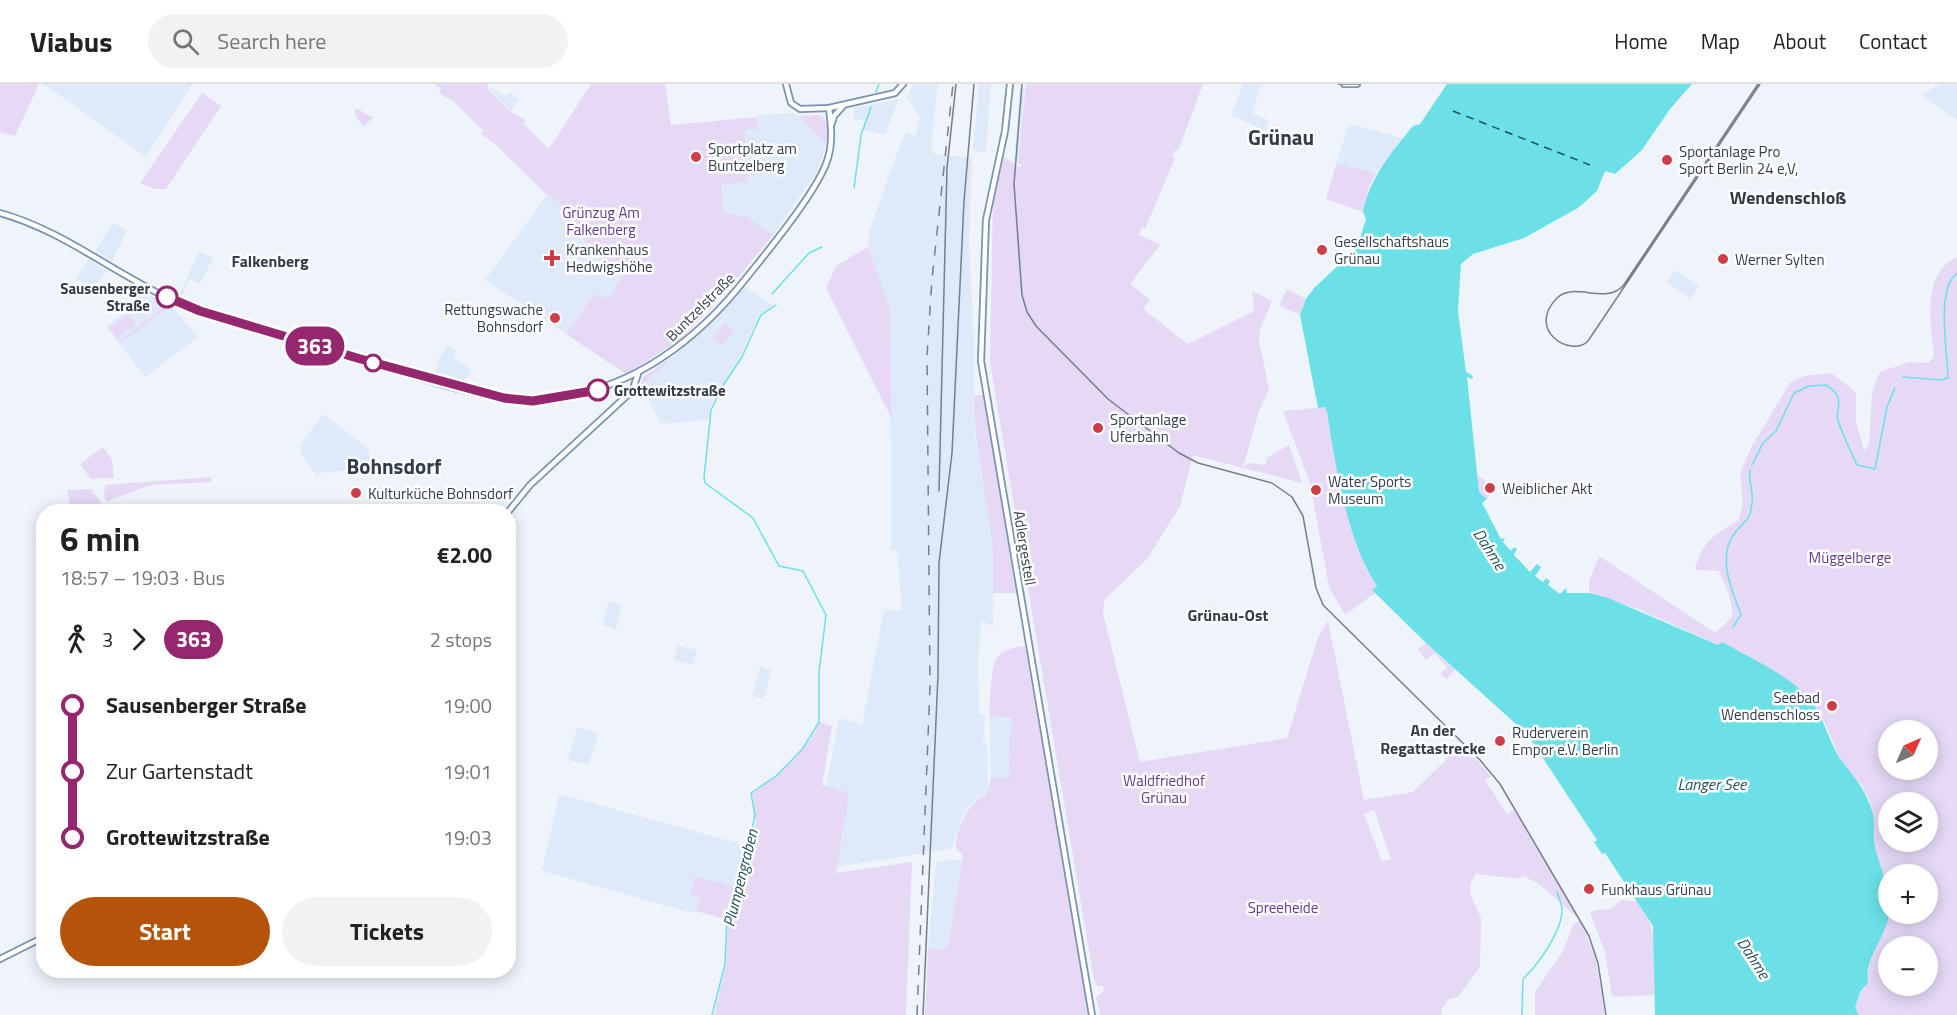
<!DOCTYPE html>
<html lang="en">
<head>
<meta charset="utf-8">
<style>
	body { margin:0; font-family:"Titillium Web",sans-serif; background:#f2f2f2; color:#222; height:100vh; display:flex; flex-direction:column; font-size:22px; white-space:nowrap }
	* { box-sizing:border-box; margin:0 }
	p { font-size:20px; color:#767676 }
	.icon { flex:none; width:33px; height:33px; fill:none; stroke:currentColor; stroke-width:2; stroke-linecap:round; stroke-linejoin:round }
	.map { position:relative; flex:1; overflow:hidden }
	.sheet { position:absolute; left:36px; top:420px; width:480px; height:474px; display:flex; flex-direction:column; background:#fff; border-radius:24px; box-shadow:0 3px 15px #0003 }
	.sheet>* { flex:none }
	.badge { padding:0 12px; border-radius:20px; font-size:21px; line-height:39px }
	.needle { width:39px; rotate:45deg }
	.fabs { position:absolute; left:1878px; top:636px; display:grid; gap:12px }
	.fabs a { display:grid; place-items:center; width:60px; height:60px; border-radius:50%; background:#fff; box-shadow:0 3px 15px #0003; font-size:30px }
	.map>.badge { position:absolute; translate:-50% -50%; box-shadow:0 0 0 3px #fff }
	.legs { display:flex; align-items:center; gap:9px; height:66px; padding:0 24px; font-size:20px }
	.legs p { margin-inline-start:auto }
	.summary { display:flex; align-items:center; justify-content:space-between; height:102px; padding:0 24px }
	h1 { font-size:33px; font-weight:700; line-height:45px }
	.cta { display:flex; gap:12px; margin-top:auto; padding:12px 24px }
	.cta a { flex:1; height:69px; border-radius:36px; background:#b45309; color:#fff; font-size:24px; font-weight:700; line-height:69px; text-align:center }
	.cta a+a { background:#f2f2f2; color:#222 }
	ul { padding:0 24px; list-style:none }
	li { display:flex; align-items:center; gap:21px; height:66px; font-size:22px }
	li i { display:grid; place-items:center; width:9px; height:100%; margin:0 8px; background:currentColor }
	li i::after { content:''; width:15px; height:15px; margin:-8px; border:4px solid; border-radius:50%; background:#fff }
	li p { margin-inline-start:auto }
	li:first-child i { background:linear-gradient(#0000 50%,currentColor 0) }
	li:last-child i { background:linear-gradient(currentColor 50%,#0000 0) }
	header { display:flex; align-items:center; gap:36px; box-sizing:border-box; height:84px; padding:0 30px; background:#fff; border-bottom:2px solid #e0e0e0 }
	header strong { font-size:28px }
	nav { display:flex; gap:33px; margin-inline-start:auto; font-size:21px }
	.search { width:420px; height:54px; background:#f2f2f2; display:flex; align-items:center; gap:15px; box-sizing:border-box; padding:0 21px; border-radius:33px; color:#767676; font-size:22px }
	.map>svg:first-child { display:block }
	.built { fill:#deeaf9 }
	.green { fill:#e5d9f6; fill-rule:evenodd }
	.water { fill:#6be0e7 }
	.lines { fill:none; stroke-linecap:round; stroke-linejoin:round }
	.stream { stroke:#6be0e7; stroke-width:1.5 }
	.ferry { stroke:#205356; stroke-width:1.5; stroke-dasharray:8 6; stroke-linecap:butt }
	.secondary-casing { stroke:#7a93ae; stroke-width:8 }
	.secondary { stroke:#fff; stroke-width:4.5 }
	.tram { stroke:#767f88; stroke-width:1.5 }
	.rail { stroke:#767f88; stroke-width:1.5; stroke-dasharray:10 10; stroke-linecap:butt }
	.line-1-casing { stroke:#fff; stroke-width:14 }
	.line-1 { stroke:#95276e; stroke-width:9 }
	.poi-dot { fill:#ce3e47; stroke:#fff; stroke-width:2 }
	.stop-1-dot { fill:#fff; stroke:#95276e; stroke-width:3 }
	.labels { text-anchor:middle; dominant-baseline:central; stroke-width:5; stroke-linejoin:round; paint-order:stroke }
	.poi-label { font-size:15px; fill:#333d49; stroke:#fff; text-anchor:start }
	.park-label { font-size:15px; fill:#633a8e; stroke:#fff }
	.stop-label { font-size:15px; font-weight:bold; fill:#333d49; stroke:#fff; text-anchor:end }
	.street-label { font-size:15px; fill:#333d49; stroke:#fff }
	.neighbourhood-label { font-size:16px; font-weight:bold; fill:#333d49; stroke:#fff }
	.water-label { font-size:16px; font-style:italic; fill:#205356; stroke:#fff }
	.quarter-label { font-size:18px; font-weight:bold; fill:#333d49; stroke:#fff }
	.district-label { font-size:21px; font-weight:bold; fill:#333d49; stroke:#fff }
</style>
</head>
<body>
<header>
<strong>Viabus</strong>
<div class="search"><svg class="icon" aria-label="search" viewBox="0 0 24 24"><circle cx="10" cy="10" r="6"/><path d="M15 15l6 6"/></svg>Search here</div>
<nav><a>Home</a><a>Map</a><a>About</a><a>Contact</a></nav>
</header>
<div class="map">
<svg width="1957" height="931" viewBox="0 0 1957 931">
	<rect width="100%" height="100%" fill="#eef4fa"/>
	<g class="built">
		<path d="M44,0H192L146,73Z"/>
		<path d="M914,0H938L931,62L934,70L972,74L969,159L974,258V327L975,352L990,434L994,496L993,542L982,537L978,573L979,630L985,631L983,657L987,661L988,702L986,707L965,726L951,765L835,783L848,709L826,703L839,634L862,640L884,526L902,527L897,466L891,465L890,224L868,163L869,148L899,64L906,48L916,52L918,36H921L907,13Z"/>
		<path d="M979,0H991L986,68L973,67Z"/>
		<path d="M1243,0H1261L1252,29L1269,37L1264,47L1231,31Z"/>
		<path d="M1940,0H1957V36L1921,11Z"/>
		<path d="M488,2L505,12L510,9L519,15L511,28Z"/>
		<path d="M1020,4L1025,5L1018,79L1014,77Z"/>
		<path d="M899,15L885,51L863,46L868,35L854,36L853,24Z"/>
		<path d="M791,29L800,32L826,60L818,86L773,151L747,133L724,129L722,99L748,98L745,45H758L757,31Z"/>
		<path d="M1349,40L1403,54L1376,89L1336,80Z"/>
		<path d="M547,111L563,121L585,157L625,191L608,217L594,210L566,250L485,196Z"/>
		<path d="M113,139L127,146L112,177L95,166Z"/>
		<path d="M199,167L213,174L200,200L190,195L182,212L180,210Z"/>
		<path d="M89,175L106,187L93,206L76,194Z"/>
		<path d="M1675,186L1699,202L1691,215L1666,198Z"/>
		<path d="M745,203L774,222L760,230L739,275L715,314L708,336L661,340L642,303Z"/>
		<path d="M139,206L172,223L198,253L145,293L107,243L131,223Z"/>
		<path d="M448,261L457,267L453,274L472,286L464,298L435,290L439,274Z"/>
		<path d="M323,330L369,365L370,384L319,389L317,392L300,369L302,366L300,361Z"/>
		<path d="M609,517L622,521L616,545L602,541Z"/>
		<path d="M678,561L697,566L693,581L674,576Z"/>
		<path d="M760,583L771,586L764,615L752,612Z"/>
		<path d="M990,633L1013,636L1009,695L991,694Z"/>
		<path d="M577,643L599,649L588,681L568,676Z"/>
		<path d="M559,710L745,761L734,803L695,793L691,811L700,814L696,827L689,828L542,787Z"/>
		<path d="M962,775L947,865H928L936,778Z"/>
	</g>
	<g class="green">
		<path d="M0,0H39L15,52L0,48Z"/>
		<path d="M435,0H488L487,4L511,28L525,36L523,39L549,65L591,0H665L671,41L757,33L758,45L745,46L748,98L722,100L724,129L747,133L773,151L724,210L680,256L626,290L566,250L594,210L608,216L624,191L585,157L563,121L547,111L494,59L481,50L483,47L453,17L439,9L441,6Z"/>
		<path d="M1026,0H1203L1178,67L1175,66L1172,72L1175,74L1145,145L1142,143L1139,151L1160,161L1130,200L1150,216L1143,225L1188,260L1254,227L1252,207L1272,217L1260,246L1259,257L1269,305L1258,330L1243,383L1249,379L1265,381L1268,373L1289,361L1302,399L1193,371L1180,422L1147,475L1104,516L1103,529L1140,678L1287,654L1318,553L1328,537L1364,716L1413,708L1462,660L1491,692L1485,696L1507,730L1514,726L1579,835L1540,801L1522,791L1520,795L1476,790L1470,800L1471,812L1481,834L1480,883L1458,913L1449,915L1441,926L1442,931H1100L1096,913L1104,907L1103,902H1098L1094,896L990,279L993,118L1004,73L1019,83L1022,82L1018,79ZM1374,726L1391,775L1382,778L1364,730Z"/>
		<path d="M202,9L221,22L166,105H155L140,99Z"/>
		<path d="M356,24L373,34L364,42C359,38 353,30 356,24Z"/>
		<path d="M818,31L823,33L828,44L826,60L800,32Z"/>
		<path d="M1336,80L1376,89L1369,104L1363,128L1326,115Z"/>
		<path d="M868,163L890,224L892,335L826,204L836,182Z"/>
		<path d="M1957,173V931H1859L1855,924L1860,908L1865,904L1874,862L1884,847L1889,830H1928V790H1888V819L1874,760L1873,729L1870,718L1862,701L1855,696L1839,672L1825,639L1809,614L1719,561L1638,525L1589,509V498L1599,472L1715,549L1733,532L1729,510L1719,487L1695,486C1700,460 1715,449 1738,437L1743,420L1740,389L1752,362L1790,299L1804,292L1831,289L1856,308V337L1864,367L1869,360L1872,308L1880,288L1909,278L1929,279L1934,272C1931,240 1921,190 1957,173ZM1888,646H1928V686H1888ZM1888,718H1928V758H1888ZM1888,862H1928V902H1888Z"/>
		<path d="M1287,205L1306,215L1300,231L1279,221Z"/>
		<path d="M164,223L166,225L121,259L119,257Z"/>
		<path d="M128,230L136,240L117,254L109,244Z"/>
		<path d="M725,239L734,247L721,262L712,254Z"/>
		<path d="M675,271L641,303L642,294Z"/>
		<path d="M974,311H984L1016,509H993C998,442 973,378 974,311Z"/>
		<path d="M1326,323L1340,401L1365,483L1377,503L1372,506L1375,509L1345,531L1329,503L1310,399L1283,327Z"/>
		<path d="M103,363L112,376L114,394L91,395L80,380Z"/>
		<path d="M1477,391L1495,403L1487,415L1479,408Z"/>
		<path d="M211,393V398L151,401L107,417L104,412L105,401Z"/>
		<path d="M91,405L101,419L86,426L71,427L67,406Z"/>
		<path d="M1426,559L1455,586L1446,595L1441,590L1447,583L1434,569L1426,576L1418,565Z"/>
		<path d="M1025,562L1089,931H925L928,865H947L963,771L956,764C955,753 963,732 970,724C981,710 988,714 991,694H1009L1010,649L1013,640L1010,634L990,633C989,624 990,614 991,604C993,575 994,566 1025,562Z"/>
		<path d="M820,638L832,642L822,701L849,709L836,789L912,778L906,931H714L726,880L728,835L756,739L752,709C779,691 805,669 820,638Z"/>
		<path d="M695,792L734,803L724,835L696,827L700,814L690,811Z"/>
		<path d="M1622,816L1638,818C1660,847 1655,877 1654,911L1612,913L1605,868L1590,829L1595,826L1610,825Z"/>
		<path d="M1580,836L1596,875L1605,931H1535V908L1563,867L1573,841Z"/>
	</g>
	<path class="water" d="M1447,0H1692L1670,25L1642,66L1615,90L1605,87L1597,107L1578,124L1524,154L1473,170L1461,180L1458,227L1466,288L1473,292L1472,295L1467,293L1479,408L1487,415L1482,419L1501,455L1505,454L1503,458L1511,467L1514,463L1517,465L1514,471L1530,488L1537,480L1541,483L1535,492L1543,498L1546,494L1550,497L1548,501L1560,510L1566,504L1567,509H1589L1608,514L1718,561L1722,558C1747,572 1794,594 1810,616C1824,633 1828,655 1839,673C1852,691 1866,705 1872,727C1876,738 1872,751 1875,763C1880,783 1891,809 1889,830C1886,854 1864,873 1868,899L1860,908L1855,924L1859,931H1655L1653,842L1605,769L1602,770L1594,758L1597,756L1527,650L1425,558L1372,506L1377,502C1348,461 1335,379 1327,328L1325,323L1318,324L1300,231L1306,215L1314,204L1357,164L1366,135L1363,128C1370,93 1391,69 1413,42L1420,40Z"/>
	<g class="lines">
		<g class="stream">
			<path d="M876,8L879,0"/>
			<path d="M854,104L861,51L871,23"/>
			<path d="M772,210L809,169L822,163"/>
			<path d="M1903,293L1941,296L1948,294C1948,270 1935,206 1957,189"/>
			<path d="M1752,381L1763,359L1776,347L1794,309L1809,302L1826,301C1848,314 1834,325 1838,337C1843,352 1851,367 1857,381L1875,385L1887,323L1895,304"/>
			<path d="M1733,543L1741,531C1732,507 1717,473 1734,450C1744,436 1750,439 1752,419C1754,408 1748,397 1750,386"/>
			<path d="M712,931L725,880L727,834L737,806L755,732L751,709L776,692L789,679L803,664L819,638V588L826,531L803,487L779,482L753,434L705,399L704,394L711,326L724,300L742,273L761,231L776,221"/>
			<path d="M1522,931L1523,895C1538,881 1562,847 1562,826C1562,821 1559,814 1557,808"/>
		</g>
		<path class="ferry" d="M1453,27L1590,81"/>
		<defs>
			<g id="secondary">
				<path d="M786,0L791,19L800,25L829,24L895,9L903,0"/>
				<path d="M1010,0L1005,47L986,136L981,277L1092,931"/>
				<path d="M1344,0H1357"/>
				<path d="M832,39L834,32L843,22"/>
				<path d="M0,129C61,146 108,185 164,212C221,238 284,253 344,271C402,288 463,311 523,317C536,318 550,315 564,313C640,300 700,253 747,193C768,167 820,104 828,74C833,58 831,40 829,24"/>
				<path d="M508,428L530,401L632,307L638,290"/>
				<path d="M0,875L44,853"/>
			</g>
		</defs>
		<use href="#secondary" class="secondary-casing"/>
		<use href="#secondary" class="secondary"/>
		<g class="tram">
			<path d="M1022,0L1014,100L1022,211L1027,228L1036,242L1108,315L1179,369L1198,379L1272,399L1292,413L1303,432L1316,504L1323,521L1480,676L1500,700L1589,852L1598,879L1606,931"/>
			<path d="M1338,0H1359"/>
			<path d="M1758,0L1623,202C1605,221 1574,197 1557,214C1525,247 1572,274 1588,257L1760,0"/>
			<path d="M939,407L947,84L956,0"/>
			<path d="M923,931L938,591L939,479L952,369L964,117L974,0"/>
		</g>
		<path class="rail" d="M917,931L930,603L927,272L932,195L953,0"/>
	</g>
	<g class="lines">
		<defs>
			<path id="line-1" d="M167,213L200,227L357,274L504,314L533,317L598,306"/>
		</defs>
		<use href="#line-1" class="line-1-casing"/>
		<use href="#line-1" class="line-1"/>
	</g>
	<g class="poi-dot">
		<circle cx="696" cy="73" r="6"/>
		<circle cx="1667" cy="76" r="6"/>
		<circle cx="1322" cy="166" r="6"/>
		<path d="M549 165h6v6h6v6h-6v6h-6v-6h-6v-6h6z"/>
		<circle cx="1723" cy="175" r="6"/>
		<circle cx="555" cy="234" r="6"/>
		<circle cx="1098" cy="344" r="6"/>
		<circle cx="1490" cy="404" r="6"/>
		<circle cx="1316" cy="406" r="6"/>
		<circle cx="356" cy="409" r="6"/>
		<circle cx="1832" cy="622" r="6"/>
		<circle cx="1500" cy="657" r="6"/>
		<circle cx="1589" cy="805" r="6"/>
	</g>
	<g class="stop-1-dot">
		<circle cx="167" cy="213" r="10"/>
		<circle cx="373" cy="279" r="8"/>
		<circle cx="598" cy="306" r="10"/>
	</g>
	<g class="labels">
		<g class="poi-label">
			<text x="708" y="64">Sportplatz am<tspan x="708" dy="17">Buntzelberg</tspan></text>
			<text x="1679" y="67">Sportanlage Pro<tspan x="1679" dy="17">Sport Berlin 24 e,V,</tspan></text>
			<text x="1334" y="157">Gesellschaftshaus<tspan x="1334" dy="17">Grünau</tspan></text>
			<text x="566" y="165">Krankenhaus<tspan x="566" dy="17">Hedwigshöhe</tspan></text>
			<text x="1735" y="175">Werner Sylten</text>
			<text x="543" y="225" text-anchor="end">Rettungswache<tspan x="543" dy="17">Bohnsdorf</tspan></text>
			<text x="1110" y="335">Sportanlage<tspan x="1110" dy="17">Uferbahn</tspan></text>
			<text x="1328" y="397">Water Sports<tspan x="1328" dy="17">Museum</tspan></text>
			<text x="1502" y="404">Weiblicher Akt</text>
			<text x="368" y="409">Kulturküche Bohnsdorf</text>
			<text x="1820" y="613" text-anchor="end">Seebad<tspan x="1820" dy="17">Wendenschloss</tspan></text>
			<text x="1512" y="648">Ruderverein<tspan x="1512" dy="17">Empor e.V. Berlin</tspan></text>
			<text x="1601" y="805">Funkhaus Grünau</text>
		</g>
		<g class="park-label">
			<text x="601" y="128">Grünzug Am<tspan x="601" dy="17">Falkenberg</tspan></text>
			<text x="1850" y="473">Müggelberge</text>
			<text x="1164" y="696">Waldfriedhof<tspan x="1164" dy="17">Grünau</tspan></text>
			<text x="1283" y="823">Spreeheide</text>
		</g>
		<g class="stop-label">
			<text x="150" y="204">Sausenberger<tspan x="150" dy="17">Straße</tspan></text>
			<text x="614" y="306" text-anchor="start">Grottewitzstraße</text>
		</g>
		<g class="street-label">
			<text transform="translate(700 223) rotate(-45)">Buntzelstraße</text>
			<text transform="translate(1025 464) rotate(81)">Adlergestell</text>
		</g>
		<g class="neighbourhood-label">
			<text x="270" y="177">Falkenberg</text>
			<text x="1228" y="531">Grünau-Ost</text>
			<text x="1433" y="646">An der<tspan x="1433" dy="18">Regattastrecke</tspan></text>
		</g>
		<g class="water-label">
			<text transform="translate(1490 465) rotate(57)">Dahme</text>
			<text x="1712" y="700">Langer See</text>
			<text transform="translate(740 794) rotate(-76)">Plumpengraben</text>
			<text transform="translate(1754 874) rotate(57)">Dahme</text>
		</g>
		<g class="quarter-label">
			<text x="1788" y="113">Wendenschloß</text>
		</g>
		<g class="district-label">
			<text x="1281" y="53">Grünau</text>
			<text x="394" y="382">Bohnsdorf</text>
		</g>
	</g>
</svg>
<div class="fabs">
<a><svg class="needle" viewBox="-14 -14 28 28"><path d="M0-13l5 13h-10z" fill="#e53935"/><path d="M0 13l5-13h-10z" fill="#767676"/></svg></a>
<a><svg class="icon" aria-label="layers" viewBox="0 0 24 24"><path d="M12 4l9 5-9 5-9-5zM3 14l9 5 9-5"/></svg></a>
<a>+</a>
<a>−</a>
</div>
<b class="badge" style="left:315px;top:262px;background:#95276e;color:#fff">363</b>
<section class="sheet">
<div class="summary"><div><h1>6 min</h1><p>18:57 – 19:03 · Bus</p></div><b>€2.00</b></div>
<div class="legs"><svg class="icon" aria-label="walk" viewBox="0 0 24 24"><circle cx="13" cy="4" r="2"/><path d="M13 8l-2 6 4 7M11 14l-3 7M7 12l3-4h3l4 4"/></svg>3<svg class="icon" aria-label="forward" viewBox="0 0 24 24"><path d="M9 5l7 7-7 7"/></svg><b class="badge" style="background:#95276e;color:#fff">363</b><p>2 stops</p></div>
<ul>
<li><i style="color:#95276e"></i><b>Sausenberger Straße</b><p>19:00</p></li>
<li><i style="color:#95276e"></i><span>Zur Gartenstadt</span><p>19:01</p></li>
<li><i style="color:#95276e"></i><b>Grottewitzstraße</b><p>19:03</p></li>
</ul>
<div class="cta"><a>Start</a><a>Tickets</a></div>
</section>
</div>
</body>
</html>
